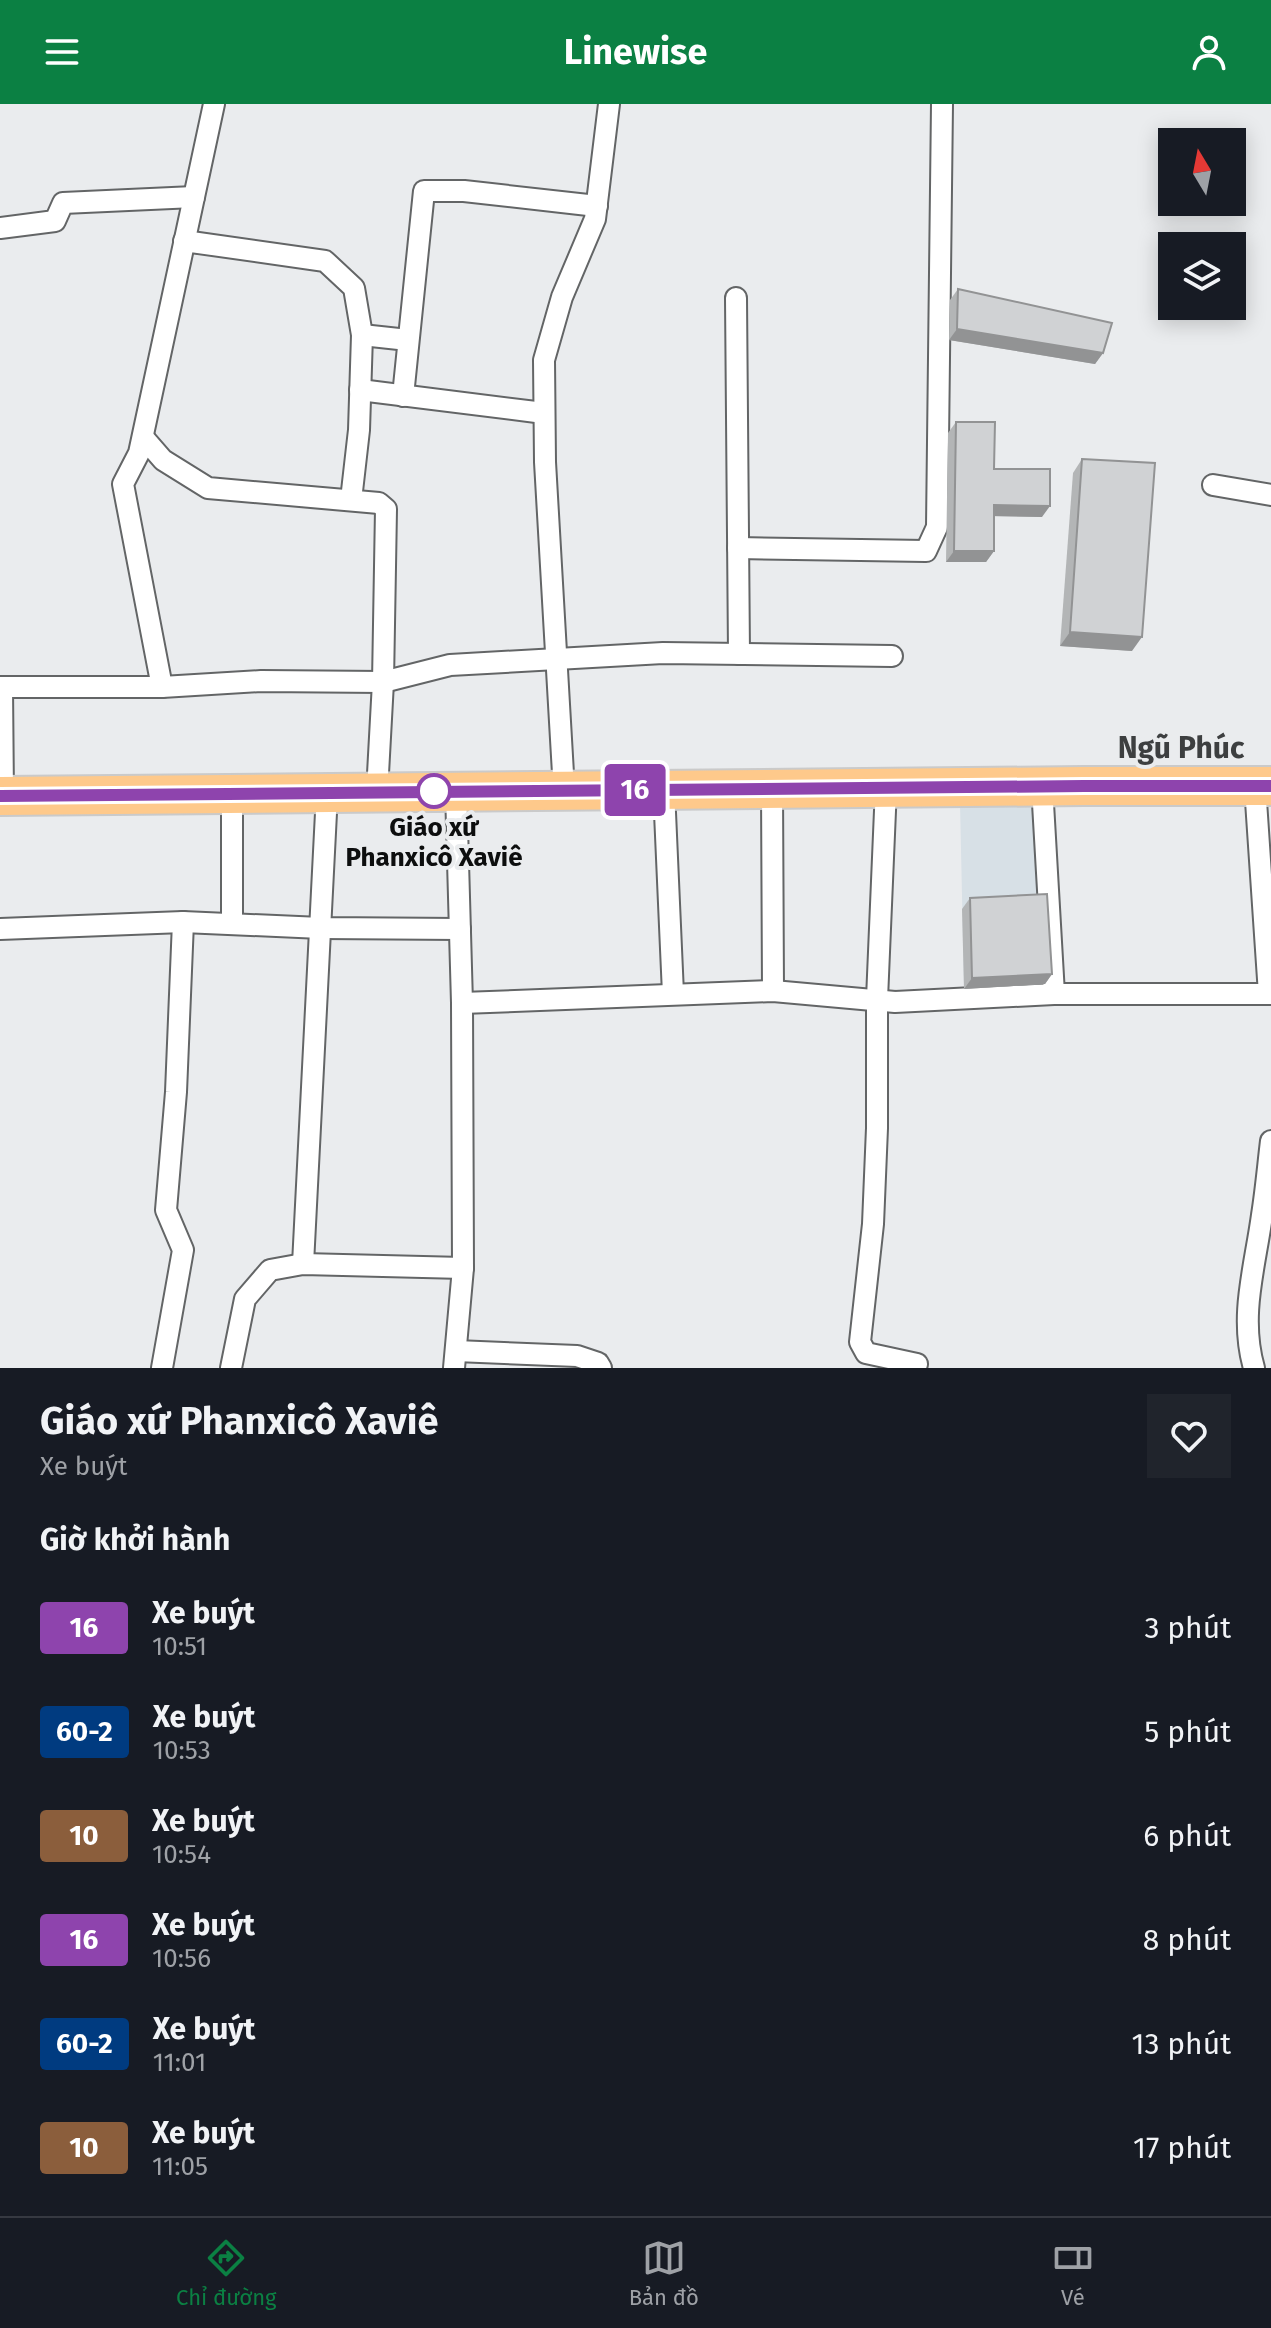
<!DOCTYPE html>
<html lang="vi">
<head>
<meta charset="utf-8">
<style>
	body { margin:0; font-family:"Fira Sans",sans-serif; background:#20242c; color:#f1f3f6; height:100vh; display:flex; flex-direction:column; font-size:30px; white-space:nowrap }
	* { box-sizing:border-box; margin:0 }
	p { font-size:26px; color:#9ea1a6 }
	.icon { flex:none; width:44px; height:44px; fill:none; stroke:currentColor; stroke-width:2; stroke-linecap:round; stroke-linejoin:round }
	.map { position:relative; height:1264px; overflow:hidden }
	.details { display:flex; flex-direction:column; background:#171b24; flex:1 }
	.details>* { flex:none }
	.badge { padding:0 16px; border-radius:6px; font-size:28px; line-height:52px }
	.needle { width:52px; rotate:350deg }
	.buttons { position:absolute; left:1158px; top:24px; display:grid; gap:16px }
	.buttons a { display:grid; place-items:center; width:88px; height:88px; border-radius:0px; background:#171b24; box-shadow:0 4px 20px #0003; font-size:40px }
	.map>.badge { position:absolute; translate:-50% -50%; box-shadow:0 0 0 4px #fff }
	h2 { padding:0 40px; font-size:30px; line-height:72px }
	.round { display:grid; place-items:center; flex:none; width:84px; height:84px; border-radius:0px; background:#20242c }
	.overview { display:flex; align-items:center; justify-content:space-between; height:136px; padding:0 40px }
	h1 { font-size:38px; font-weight:700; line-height:60px }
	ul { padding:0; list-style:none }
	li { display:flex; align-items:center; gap:24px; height:104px; padding:0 40px }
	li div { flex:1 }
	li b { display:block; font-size:30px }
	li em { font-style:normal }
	li .badge { min-width:88px; font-weight:700; text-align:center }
	header { display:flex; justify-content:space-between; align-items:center; height:104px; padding:0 40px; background:#0b8043; color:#fff; font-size:36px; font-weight:700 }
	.tab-bar { display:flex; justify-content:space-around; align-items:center; height:112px; border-top:2px solid #363941; background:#171b24; font-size:22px; color:#9ea1a6 }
	.tab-bar a { display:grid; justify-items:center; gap:4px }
	.tab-bar .selected { color:#0b8043 }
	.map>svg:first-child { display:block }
	.built { fill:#d7e0e6 }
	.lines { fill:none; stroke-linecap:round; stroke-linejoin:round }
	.street-casing { stroke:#636566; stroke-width:24 }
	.highway-casing { stroke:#cacaca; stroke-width:42 }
	.street { stroke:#fff; stroke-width:20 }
	.highway { stroke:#fec98b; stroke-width:38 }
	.wall { fill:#b3b5b6 }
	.shaded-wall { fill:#929394 }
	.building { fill:#d0d2d4; stroke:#929394; stroke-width:2 }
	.line-casing { stroke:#fff; stroke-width:18 }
	.line { stroke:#8e44ad; stroke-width:12 }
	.stop-dot { fill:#fff; stroke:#8e44ad; stroke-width:4 }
	.labels { text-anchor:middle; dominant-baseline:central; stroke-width:8; stroke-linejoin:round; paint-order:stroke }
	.stop-label { font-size:26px; font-weight:bold; fill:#0d0e0e; stroke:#eaecee }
	.quarter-label { font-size:30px; font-weight:bold; fill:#3d3f40; stroke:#eaecee }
</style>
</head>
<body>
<header><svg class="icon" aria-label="menu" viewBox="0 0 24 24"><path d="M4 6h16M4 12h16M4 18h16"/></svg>Linewise<svg class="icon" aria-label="person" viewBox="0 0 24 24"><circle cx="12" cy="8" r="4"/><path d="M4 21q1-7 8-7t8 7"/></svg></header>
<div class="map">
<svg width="1271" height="1264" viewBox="0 0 1271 1264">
	<rect width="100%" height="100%" fill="#eaecee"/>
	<path class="built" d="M1034,697L1045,880L964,885L960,698Z"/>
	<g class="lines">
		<defs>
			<g id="street">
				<path d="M0,124L55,117L63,99L194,93"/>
				<path d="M184,137L325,157L354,184L362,231L359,326L351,396"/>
				<path d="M736,194L739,550"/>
				<path d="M362,231L408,236"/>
				<path d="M360,286L544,309"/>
				<path d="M403,292L424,87H464L597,102"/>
				<path d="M143,333L163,356L208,384L379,399L386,405L383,578L377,688"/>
				<path d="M1213,381L1271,391"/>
				<path d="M738,444L926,447L937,423L942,0"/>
				<path d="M0,583H162L261,577L383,578L450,561L663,549L892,552"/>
				<path d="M2,583L3,692"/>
				<path d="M162,583L123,380L139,349L214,0"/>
				<path d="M1042,682L1054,890"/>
				<path d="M1255,682L1269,890"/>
				<path d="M886,683L877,895V1024L873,1120L860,1238L866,1249L917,1260"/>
				<path d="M772,685L773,887"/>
				<path d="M664,686L673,890"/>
				<path d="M564,687L545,358L544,256L562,193L595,115L609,0"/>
				<path d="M232,690V820"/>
				<path d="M0,825L183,818L321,824L460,825"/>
				<path d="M462,899L773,887L895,898L1054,890H1271"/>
				<path d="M303,1160L327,689"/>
				<path d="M456,1247L577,1252L598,1259L601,1264"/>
				<path d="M162,1264L183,1146L166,1106L176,988L183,818"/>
				<path d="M231,1264L245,1195L270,1166L303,1160L463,1164"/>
				<path d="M454,1264L463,1164L462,899L456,687"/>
				<path d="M1254,1264C1239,1212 1255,1163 1262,1111C1266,1086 1268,1062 1271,1037"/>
			</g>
			<path id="highway" d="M0,692L1084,682H1271"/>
		</defs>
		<use href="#street" class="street-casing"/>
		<use href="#highway" class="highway-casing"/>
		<use href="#street" class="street"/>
		<use href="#highway" class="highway"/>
	</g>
	<g class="wall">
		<path d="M958,185L1103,249L1095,260L949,236L950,196Z"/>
		<path d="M956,318L994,365L1042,413L994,412V447L986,458H946L948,329Z"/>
		<path d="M1082,355L1132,547L1060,542L1073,369Z"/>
		<path d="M970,794L1052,870L1045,880L964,885L962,805Z"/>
	</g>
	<g class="shaded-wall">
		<path d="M957,225L1103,249L1095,260L949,236Z"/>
		<path d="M994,401L1050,402L1042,413L987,412Z"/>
		<path d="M954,447H994L986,458H946Z"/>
		<path d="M1070,528L1142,533L1132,547L1060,542Z"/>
		<path d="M1052,870L1045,880L964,885L972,874Z"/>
	</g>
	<g class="building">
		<path d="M958,185L1112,219L1103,249L957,225Z"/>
		<path d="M956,318H995L994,365H1050V402L994,401V447H954Z"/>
		<path d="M1082,355L1155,359L1142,533L1070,528Z"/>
		<path d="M1047,790L1052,870L972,874L970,794Z"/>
	</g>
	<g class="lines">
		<defs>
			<path id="line" d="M0,692L1084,682H1271"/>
		</defs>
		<use href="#line" class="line-casing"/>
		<use href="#line" class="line"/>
	</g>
	<circle class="stop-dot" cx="434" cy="687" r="16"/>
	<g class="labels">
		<g class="stop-label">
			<text x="434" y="723">Giáo xứ<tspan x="434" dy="30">Phanxicô Xaviê</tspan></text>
		</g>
		<g class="quarter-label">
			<text x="1181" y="644">Ngũ Phúc</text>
		</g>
	</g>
</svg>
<div class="buttons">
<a><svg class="needle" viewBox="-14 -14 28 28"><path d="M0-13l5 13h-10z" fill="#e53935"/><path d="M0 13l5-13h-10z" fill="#9ea1a6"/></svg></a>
<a><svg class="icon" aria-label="layers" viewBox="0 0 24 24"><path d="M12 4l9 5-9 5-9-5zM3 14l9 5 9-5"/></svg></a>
</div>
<b class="badge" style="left:635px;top:686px;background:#8e44ad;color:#fff">16</b>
</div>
<section class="details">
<div class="overview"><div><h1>Giáo xứ Phanxicô Xaviê</h1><p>Xe buýt</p></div><a class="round"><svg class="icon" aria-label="heart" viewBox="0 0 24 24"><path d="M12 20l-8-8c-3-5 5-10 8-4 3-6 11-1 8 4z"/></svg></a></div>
<h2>Giờ khởi hành</h2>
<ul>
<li><span class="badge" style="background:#8e44ad;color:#fff">16</span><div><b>Xe buýt</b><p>10:51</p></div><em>3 phút</em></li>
<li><span class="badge" style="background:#003b80;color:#fff">60-2</span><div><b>Xe buýt</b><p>10:53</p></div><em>5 phút</em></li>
<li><span class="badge" style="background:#8b5e3c;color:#fff">10</span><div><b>Xe buýt</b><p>10:54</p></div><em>6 phút</em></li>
<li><span class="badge" style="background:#8e44ad;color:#fff">16</span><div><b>Xe buýt</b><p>10:56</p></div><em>8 phút</em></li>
<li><span class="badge" style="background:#003b80;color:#fff">60-2</span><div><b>Xe buýt</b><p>11:01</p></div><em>13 phút</em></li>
<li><span class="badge" style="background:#8b5e3c;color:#fff">10</span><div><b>Xe buýt</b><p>11:05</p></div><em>17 phút</em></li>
</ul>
</section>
<nav class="tab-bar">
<a class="selected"><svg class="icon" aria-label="directions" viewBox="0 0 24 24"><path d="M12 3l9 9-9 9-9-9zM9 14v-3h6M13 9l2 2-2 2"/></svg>Chỉ đường</a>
<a><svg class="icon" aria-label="map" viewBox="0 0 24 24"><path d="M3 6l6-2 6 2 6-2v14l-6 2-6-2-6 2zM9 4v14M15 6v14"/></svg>Bản đồ</a>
<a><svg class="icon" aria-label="tickets" viewBox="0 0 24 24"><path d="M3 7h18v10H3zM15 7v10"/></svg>Vé</a>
</nav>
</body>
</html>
